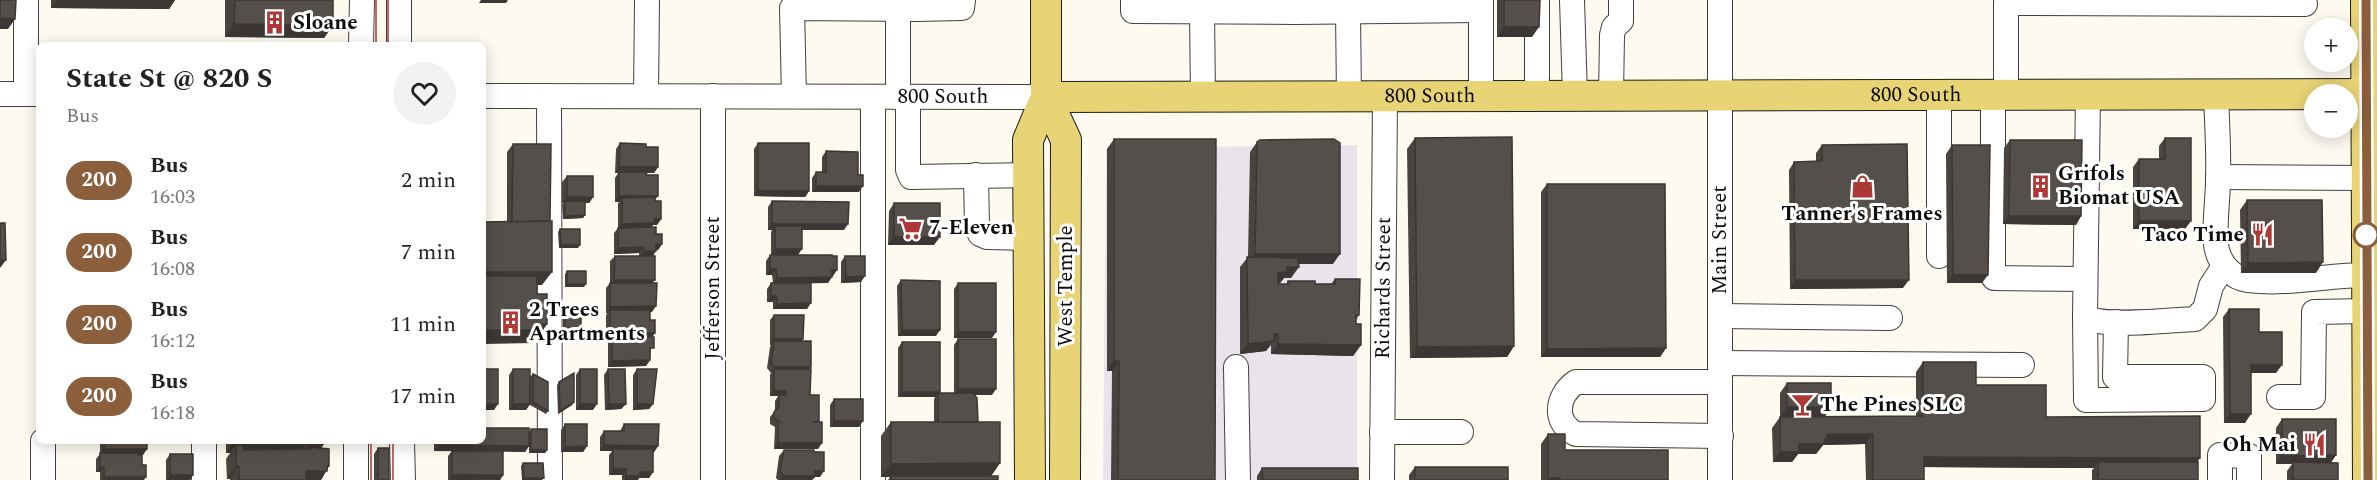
<!DOCTYPE html>
<html lang="en">
<head>
<meta charset="utf-8">
<style>
	body { margin:0; font-family:Spectral,serif; background:#f2f2f2; color:#222; height:100vh; display:flex; flex-direction:column; font-size:22px; white-space:nowrap }
	* { box-sizing:border-box; margin:0 }
	p { font-size:20px; color:#767676 }
	.icon { flex:none; width:33px; height:33px; fill:none; stroke:currentColor; stroke-width:2; stroke-linecap:round; stroke-linejoin:round }
	.map { position:relative; flex:1; overflow:hidden }
	.side { position:absolute; left:36px; top:42px; width:450px; height:402px; display:flex; flex-direction:column; background:#fff; border-radius:9px; box-shadow:0 3px 15px #0003 }
	.side>* { flex:none }
	.badge { padding:0 12px; border-radius:20px; font-size:21px; line-height:39px }
	.buttons { position:absolute; left:2304px; top:18px; display:grid; gap:12px }
	.buttons a { display:grid; place-items:center; width:54px; height:54px; border-radius:50%; background:#fff; box-shadow:0 3px 15px #0003; font-size:30px }
	.map>.badge { position:absolute; translate:-50% -50%; box-shadow:0 0 0 3px #fff }
	.round { display:grid; place-items:center; flex:none; width:63px; height:63px; border-radius:32px; background:#f2f2f2 }
	.head { display:flex; align-items:center; justify-content:space-between; height:102px; padding:0 30px }
	h1 { font-size:28px; font-weight:700; line-height:45px }
	ul { padding:0; list-style:none }
	li { display:flex; align-items:center; gap:18px; height:72px; padding:0 30px }
	li div { flex:1 }
	li b { display:block; font-size:22px }
	li em { font-style:normal }
	li .badge { min-width:66px; font-weight:700; text-align:center }
	.map>svg:first-child { display:block }
	.industrial { fill:#ebe3eb }
	.lines { fill:none; stroke-linecap:round; stroke-linejoin:round }
	.minor-casing { stroke:#404040; stroke-width:26 }
	.major-casing { stroke:#1e1e1e; stroke-width:32 }
	.minor { stroke:#fff; stroke-width:24 }
	.major { stroke:#e8d475; stroke-width:30 }
	.tram { stroke:#ad3936; stroke-width:1.5 }
	.wall { fill:#494440 }
	.shaded-wall { fill:#3c3734 }
	.building { fill:#554f4b; stroke:#3c3734; stroke-width:1.5 }
	.line-casing { stroke:#fff; stroke-width:14 }
	.line { stroke:#8b5e3c; stroke-width:9 }
	.stop-dot { fill:#fff; stroke:#8b5e3c; stroke-width:3 }
	.labels { text-anchor:middle; dominant-baseline:central; stroke-width:6; stroke-linejoin:round; paint-order:stroke }
	.poi-label { font-size:21px; font-weight:bold; fill:#0d0d0d; stroke:#fff; text-anchor:start }
	.street-label { font-size:21px; fill:#0d0d0d; stroke:#fff }
</style>
</head>
<body>
<div class="map">
<svg width="2377" height="480" viewBox="0 0 2377 480">
	<rect width="100%" height="100%" fill="#fdfbf0"/>
	<path class="industrial" d="M1357,145V480H1103L1106,148Z"/>
	<g class="lines">
		<defs>
			<g id="minor">
				<path d="M399,0V45"/>
				<path d="M1133,0V11L1295,12L1481,10"/>
				<path d="M1481,0V96"/>
				<path d="M1537,0V96"/>
				<path d="M1572,0L1575,96"/>
				<path d="M1720,0V480"/>
				<path d="M917,9L962,8L963,0"/>
				<path d="M1202,11L1203,98"/>
				<path d="M1348,12L1349,97"/>
				<path d="M361,45L362,0"/>
				<path d="M0,94H39"/>
				<path d="M26,94V0"/>
				<path d="M2088,94L2085,317C2105,328 2170,320 2195,319L2205,309L2211,286L2224,266"/>
				<path d="M2216,94C2217,123 2219,152 2218,181C2218,198 2213,235 2217,250C2221,265 2232,278 2248,280C2287,285 2327,275 2367,275"/>
				<path d="M1939,95V256"/>
				<path d="M1993,95V268L1994,278L2085,279"/>
				<path d="M2006,95V3L2305,4"/>
				<path id="s1" d="M483,96L1046,97"/>
				<path d="M549,96L550,480"/>
				<path d="M646,96L647,0"/>
				<path d="M713,96V480"/>
				<path d="M794,96L792,8L917,9V0"/>
				<path d="M1611,96L1612,35L1614,27L1621,21V0"/>
				<path d="M898,97V8"/>
				<path d="M908,97V170L911,177L1028,175"/>
				<path d="M976,175L977,227L980,234L987,237L1029,238"/>
				<path d="M2218,177L2366,178"/>
				<path d="M1720,316L1890,318"/>
				<path d="M2085,317L2086,400L2203,399V377H2115L2116,322"/>
				<path d="M1720,363L2022,365"/>
				<path d="M1236,367L1238,480"/>
				<path d="M1720,382H1576C1556,396 1553,423 1576,434L1721,436"/>
				<path d="M2279,397H2313L2314,312L2367,311"/>
				<path d="M1382,432H1461"/>
				<path d="M402,441L403,480"/>
				<path d="M43,480V441"/>
				<path d="M204,480V441"/>
				<path d="M356,480V441"/>
				<path d="M873,480V97"/>
				<path id="s2" d="M1382,480L1385,97"/>
				<path d="M2220,480V455L2249,456V480"/>
			</g>
			<g id="major">
				<path d="M2366,0L2368,480"/>
				<path id="s3" d="M1046,97L2377,94"/>
				<path d="M1046,97L1066,140L1065,480"/>
				<path d="M1030,480L1028,140L1046,97V0"/>
			</g>
		</defs>
		<use href="#minor" class="minor-casing"/>
		<use href="#major" class="major-casing"/>
		<use href="#minor" class="minor"/>
		<use href="#major" class="major"/>
		<g class="tram">
			<path d="M376,0V45"/>
			<path d="M388,0V45"/>
			<path d="M371,480V441"/>
			<path d="M393,480V441"/>
		</g>
	</g>
	<g class="wall">
		<path d="M51,0H175L169,9L51,8Z"/>
		<path d="M225,0H333V25L324,38L225,37Z"/>
		<path d="M1497,0H1540L1532,37H1497Z"/>
		<path d="M1415,138L1514,346L1507,357L1410,358L1407,149Z"/>
		<path d="M2165,138L2185,229H2133V167L2139,159H2159V146Z"/>
		<path d="M1114,139L1215,480H1111L1112,371H1107V149Z"/>
		<path d="M2010,140L2081,216L2076,225L2003,224L2004,148Z"/>
		<path d="M1257,142L1333,264H1298L1291,278H1284L1280,283H1278V284H1286L1288,281L1315,284H1331L1335,279L1359,315L1356,320V324L1361,345L1353,356L1271,354V345L1266,351L1240,354V267L1248,257L1250,152Z"/>
		<path d="M620,143L646,147L658,167L654,173H647L646,175L661,219L657,225H653L652,227L662,244L658,250H656L653,256L652,312H650V320L655,333L652,337L650,360L646,366L608,367V343L610,339H606V316L607,313H606V288L610,283V261L615,256H639V253L614,254V233L618,228V203L620,202H615V178L618,173H615L616,149Z"/>
		<path d="M758,143L809,191L805,197L754,196V149Z"/>
		<path d="M513,144L542,285H537V294L547,324L534,343L507,222V152Z"/>
		<path d="M1822,145L1903,288L1790,289L1789,170L1794,162L1816,161V153Z"/>
		<path d="M1952,145L1982,283H1947L1946,154Z"/>
		<path d="M826,151L858,175L859,192H812V178L816,172H822V157Z"/>
		<path d="M567,176L593,197L589,203H585V215L583,218L563,219L562,204L564,203H562V182Z"/>
		<path d="M1547,184L1666,348L1660,357H1541V192Z"/>
		<path d="M2247,200L2316,273H2241L2240,210Z"/>
		<path d="M772,201L844,230H802L771,255V232L772,230H768V207Z"/>
		<path d="M894,203L934,245H888L889,211Z"/>
		<path d="M560,229L578,248H559L558,232Z"/>
		<path d="M770,255L833,276H832L828,283H811L807,309H773V302H767V289L771,283H773L772,275H766V261Z"/>
		<path d="M845,256L861,282L841,283V262Z"/>
		<path d="M567,271L584,287H565V274Z"/>
		<path d="M901,280L936,336H898L897,286Z"/>
		<path d="M958,283L992,338H954V289Z"/>
		<path d="M2229,309L2259,332L2276,373H2251L2245,423H2224L2223,317Z"/>
		<path d="M565,313L581,328L579,331H563V316Z"/>
		<path d="M774,315L802,341L809,369L810,395L819,421L818,422V449H774L775,427L770,424V417L775,411V401L778,396H770V375L771,373L767,368L770,347L771,345H770V320Z"/>
		<path d="M958,339L992,395H975L978,422L1000,463L991,476L998,480H888L890,477H881V436L891,422H934V399L935,397H898V348L902,342L939,393H954V345Z"/>
		<path d="M1923,362L2046,417L2200,458L2197,462L2198,480H2092V470L2094,468L1924,467V480H1866L1865,444L1823,445L1816,454H1798L1792,462H1773L1772,428L1780,417V393L1787,383L1831,407L1824,417L1916,416V372Z"/>
		<path d="M513,369L530,404L526,410H509V375Z"/>
		<path d="M580,369L593,410H576V375Z"/>
		<path d="M608,369L626,404L621,409L605,410L604,375Z"/>
		<path d="M637,369L653,404L649,409L633,410V375Z"/>
		<path d="M533,374L548,411L546,414L530,405V377Z"/>
		<path d="M559,382L574,402L572,405L558,414L557,385Z"/>
		<path d="M834,399L859,427H830V405Z"/>
		<path d="M2282,419L2336,455L2331,463L2338,480H2287V471L2292,464H2276V428Z"/>
		<path d="M565,424L587,446L583,452H561V430Z"/>
		<path d="M624,424L658,446L654,452H653V472L649,478H639L638,480H657H622V475H609V455L612,451H600V437L604,431H620Z"/>
		<path d="M531,429L547,450L545,453H529V446L525,452L503,451V475L500,480H448V456L452,451H434V441H483L529,432Z"/>
		<path d="M1548,434L1565,450L1668,480H1541V444Z"/>
		<path d="M96,441H147L143,455H138L142,465L144,480H100V472H96V459L100,454V444H96Z"/>
		<path d="M226,441H326L321,448L329,466L321,480H230V479H227L226,459L230,453H226Z"/>
		<path d="M378,448L389,480H374V454Z"/>
		<path d="M784,450L820,477H815L812,480H778L776,478L779,456Z"/>
		<path d="M170,454L193,475L190,480H166V460Z"/>
		<path d="M523,463L542,480H522L521,466Z"/>
		<path d="M1415,467L1508,480H1409V475Z"/>
		<path d="M1262,468L1358,480H1257V476Z"/>
	</g>
	<g class="shaded-wall">
		<path d="M57,0H175L169,9L51,8Z"/>
		<path d="M481,0H508L506,3H479Z"/>
		<path d="M0,18L15,19L8,29H0Z"/>
		<path d="M234,24L333,25L324,38L225,37Z"/>
		<path d="M1504,27H1539L1532,37H1497Z"/>
		<path d="M619,167H658L654,173H615Z"/>
		<path d="M816,186H863L859,192H812Z"/>
		<path d="M758,191H809L805,197L754,196Z"/>
		<path d="M619,196H658L654,201L622,198L620,202H615Z"/>
		<path d="M567,197H593L589,203H565V201L562,203Z"/>
		<path d="M585,215L583,218L563,219L565,216Z"/>
		<path d="M2009,216H2081L2076,225L2003,224Z"/>
		<path d="M654,219H661L657,225H653L650,229H618L622,224Z"/>
		<path d="M2139,221H2191L2185,229H2133Z"/>
		<path d="M772,224H848L844,230H775V226L772,230H768Z"/>
		<path d="M894,237H940L934,245H888Z"/>
		<path d="M656,244H662L658,250H652Z"/>
		<path d="M561,245H580L578,248H559Z"/>
		<path d="M644,247L639,253L614,254L618,248Z"/>
		<path d="M775,249H802L798,255H771Z"/>
		<path d="M644,251H656L652,257H639Z"/>
		<path d="M1255,254H1340L1333,264H1248Z"/>
		<path d="M0,260H6L0,268Z"/>
		<path d="M2323,262L2316,273H2241L2248,263Z"/>
		<path d="M1287,267H1299L1291,278H1284L1280,283H1271L1278,273Z"/>
		<path d="M770,269H776L772,275H766Z"/>
		<path d="M832,270H837L833,276H828Z"/>
		<path d="M483,272H552L542,285L483,286Z"/>
		<path d="M1953,275H1988L1982,283H1947Z"/>
		<path d="M865,276L861,282L841,283L846,277Z"/>
		<path d="M832,277L828,283L773,284L777,278Z"/>
		<path d="M614,280H655L650,286H610Z"/>
		<path d="M1795,280H1909L1903,288L1790,289Z"/>
		<path d="M567,284H586L584,287H565Z"/>
		<path d="M771,296H777L773,302H767Z"/>
		<path d="M811,303L807,309H773L777,304Z"/>
		<path d="M656,306L652,312L610,313V310L607,313H606L610,307Z"/>
		<path d="M543,324H547L534,343L483,344V330Z"/>
		<path d="M565,328H581L579,331H563Z"/>
		<path d="M902,330H940L936,336H898Z"/>
		<path d="M958,332H996L992,338H954Z"/>
		<path d="M610,333H655L651,339L612,337L610,339H606Z"/>
		<path d="M1274,334H1278L1266,351L1240,354L1248,344Z"/>
		<path d="M774,339H803L799,345L774,341L771,345H770Z"/>
		<path d="M1278,344L1361,345L1353,356L1271,354Z"/>
		<path d="M1514,346L1507,357L1410,358L1417,347Z"/>
		<path d="M1666,348L1660,357H1541L1547,349Z"/>
		<path d="M650,360L646,366L608,367L612,361Z"/>
		<path d="M1114,361H1119L1112,371H1107Z"/>
		<path d="M2251,365H2282L2276,373H2245Z"/>
		<path d="M775,367H811L807,373L774,369L771,373Z"/>
		<path d="M958,389H996L992,395H954Z"/>
		<path d="M774,391H786L782,396L779,395L778,396H770Z"/>
		<path d="M902,392H940L935,397H898Z"/>
		<path d="M574,402L572,405L558,414L560,411Z"/>
		<path d="M483,404H498L494,410H483Z"/>
		<path d="M513,404H530L526,410H509Z"/>
		<path d="M580,404H597L593,410H576Z"/>
		<path d="M609,404H626L621,409L605,410Z"/>
		<path d="M637,404H653L649,409L633,410Z"/>
		<path d="M1787,407H1831L1824,418H1780Z"/>
		<path d="M2230,414H2251L2245,423H2224Z"/>
		<path d="M834,421H863L859,427H830Z"/>
		<path d="M1828,434H1873L1865,444L1823,445L1816,454H1798L1792,462H1773L1780,452L1799,444Z"/>
		<path d="M98,441H102L100,444H96Z"/>
		<path d="M235,441H308L302,450H236V445L230,453H226Z"/>
		<path d="M310,441H326L320,450L311,449V447L307,452H302Z"/>
		<path d="M778,443H822L818,449H774Z"/>
		<path d="M438,445L529,446L525,452L434,451Z"/>
		<path d="M604,445L658,446L654,452L613,451V449L612,451H600Z"/>
		<path d="M587,446L583,452H561L565,447Z"/>
		<path d="M104,449H147L143,455H100Z"/>
		<path d="M531,450H547L545,453H529Z"/>
		<path d="M2336,455L2330,463L2276,464L2282,456Z"/>
		<path d="M1924,457L2200,458L2193,468L2098,462L2094,468L1916,467Z"/>
		<path d="M1000,463L991,476L881,477L891,464Z"/>
		<path d="M236,466H239L230,479H227Z"/>
		<path d="M327,466H329L321,480H300L306,471Z"/>
		<path d="M100,467H104L100,472H96Z"/>
		<path d="M613,469H626L622,475H609Z"/>
		<path d="M815,471H824L820,477H815L812,480H781L784,476Z"/>
		<path d="M640,472H653L649,478H639L638,480H624L626,476Z"/>
		<path d="M170,475H193L190,480H167Z"/>
		<path d="M452,475H503L500,480H452V479L451,480H449Z"/>
		<path d="M104,477H146L144,480H102Z"/>
		<path d="M524,478H544L542,480H523Z"/>
		<path d="M1548,478H1560L1559,480H1547Z"/>
	</g>
	<g class="building">
		<path d="M0,0H16L15,19L0,18Z"/>
		<path d="M235,0H333V25L234,24Z"/>
		<path d="M1504,0H1540L1539,27H1504Z"/>
		<path d="M1512,137L1514,346L1417,347L1415,138Z"/>
		<path d="M2165,138H2191V221H2139V159H2165Z"/>
		<path d="M1114,139H1216L1215,480H1118L1119,361H1114Z"/>
		<path d="M1334,139L1340,143V254H1255L1257,142L1260,140Z"/>
		<path d="M2010,140H2082L2081,216H2009Z"/>
		<path d="M620,143L646,144V147H658V167H619Z"/>
		<rect x="758" y="143" width="51" height="48"/>
		<path d="M513,144H551L550,221L512,222Z"/>
		<path d="M1907,144L1909,280H1795L1794,162L1822,161V145Z"/>
		<path d="M1952,145H1990L1988,275H1953Z"/>
		<path d="M826,151L858,152V175H863V186H816V172H826Z"/>
		<path d="M619,172H647L646,175H658V196H619Z"/>
		<rect x="567" y="176" width="26" height="21"/>
		<path d="M1547,184H1665L1666,348L1547,349Z"/>
		<path d="M655,197V201H661V219H654V223L622,224V198Z"/>
		<path d="M2247,200H2322L2323,262L2248,263Z"/>
		<path d="M565,201H585V215L565,216Z"/>
		<path d="M772,201L849,202L848,224H772Z"/>
		<rect x="894" y="203" width="46" height="34"/>
		<path d="M552,221V272H483V222Z"/>
		<path d="M0,223H5L6,260H0Z"/>
		<rect x="775" y="226" width="27" height="23"/>
		<path d="M656,227V234H662V244H656V251H644V247L618,248V228Z"/>
		<path d="M560,229H580V245H561Z"/>
		<path d="M770,255H832V256H837V270H832V277L777,278L776,269H770Z"/>
		<path d="M615,256H655V280H614Z"/>
		<path d="M845,256H865V276L846,277Z"/>
		<path d="M1247,257L1298,258L1299,267H1287V272L1278,273V284H1288V281H1315V284H1335V279H1360L1359,315H1356V324H1361V345L1278,344V334H1274V341L1248,344Z"/>
		<rect x="567" y="271" width="19" height="13"/>
		<path d="M483,276H537V294H547V324H543V330H483Z"/>
		<path d="M901,280L940,281V330H902Z"/>
		<path d="M610,283H657L656,306L610,307Z"/>
		<path d="M771,283H811V303L777,304V296H771Z"/>
		<rect x="958" y="283" width="38" height="49"/>
		<path d="M2229,309H2259V332H2282V365H2251V414H2230Z"/>
		<path d="M610,310H650V320H655V333H610Z"/>
		<rect x="565" y="313" width="16" height="15"/>
		<path d="M774,315H804L803,339H774Z"/>
		<path d="M612,337H654V348H650V360L612,361Z"/>
		<rect x="958" y="339" width="38" height="50"/>
		<path d="M774,341H811V367H775L771,363Z"/>
		<rect x="902" y="342" width="38" height="50"/>
		<path d="M1923,362H1976V385H2046V417L2200,416V458L1924,457V480H1873V434H1828L1823,444H1799V452H1780V417L1923,416Z"/>
		<rect x="483" y="369" width="15" height="35"/>
		<rect x="513" y="369" width="17" height="35"/>
		<rect x="580" y="369" width="17" height="35"/>
		<path d="M608,369H625L626,404H609Z"/>
		<path d="M637,369H657L653,404H637Z"/>
		<path d="M774,369H811L810,395H819V421L813,422H822V443H778V422H780L774,418V412L779,406V395H786V391H774Z"/>
		<path d="M574,373V402L560,411L559,382Z"/>
		<path d="M533,374L548,382V411L533,402Z"/>
		<rect x="1787" y="383" width="44" height="24"/>
		<path d="M938,393H973L977,398L978,422H938Z"/>
		<rect x="834" y="399" width="29" height="22"/>
		<path d="M2282,419H2336V455L2282,456Z"/>
		<path d="M891,422H1000V463L891,464Z"/>
		<path d="M565,424H587V446L565,447Z"/>
		<path d="M624,424H659L658,446L604,445V431H624Z"/>
		<path d="M483,428H529V446L438,445V441H483Z"/>
		<rect x="531" y="429" width="16" height="21"/>
		<path d="M1548,434H1565V450H1668V480H1560V478H1548Z"/>
		<rect x="104" y="441" width="43" height="8"/>
		<path d="M236,445H243V450L311,449V447L329,449V466H327V471H306V480H239V466H236Z"/>
		<rect x="378" y="448" width="11" height="32"/>
		<path d="M613,449H653V472H640V476H626V469H613Z"/>
		<path d="M784,450H814V452H824V471H815V476H784L780,472Z"/>
		<rect x="452" y="451" width="51" height="24"/>
		<path d="M100,453H138V455H142V465H146V477H104V467H100Z"/>
		<rect x="170" y="454" width="23" height="21"/>
		<rect x="2098" y="462" width="100" height="18"/>
		<path d="M2293,462L2338,463V480H2293Z"/>
		<path d="M523,463H543L544,478H524Z"/>
		<rect x="1415" y="467" width="93" height="13"/>
		<path d="M1262,468H1358V480H1263Z"/>
		<rect x="891" y="476" width="107" height="4"/>
		<path d="M495,478V480H452V479Z"/>
	</g>
	<g class="lines">
		<defs>
			<path id="line" d="M2366,0L2368,480"/>
		</defs>
		<use href="#line" class="line-casing"/>
		<use href="#line" class="line"/>
	</g>
	<defs>
		<symbol id="building-bare" viewBox="-9 -9 18 18"><path d="M-4-6H4V6H1V3H-1V6H-4ZM-2.5-4.3h1.7v1.8h-1.7ZM.8-4.3h1.7v1.8H.8ZM-2.5-1h1.7V.8h-1.7ZM.8-1h1.7V.8H.8Z" fill="#ad3936" stroke="#fff" stroke-width="2.5" paint-order="stroke"/></symbol>
		<symbol id="shop-bare" viewBox="-9 -9 18 18"><path d="M-5-2.5h2.3a2.7 3.5 0 0 1 5.4 0H5L5.5 6h-11ZM-1.5-2.5h3a1.5 2.3 0 0 0-3 0Z" fill="#ad3936" stroke="#fff" stroke-width="2.5" paint-order="stroke"/></symbol>
		<symbol id="supermarket-bare" viewBox="-9 -9 18 18"><path d="M-6-5.5h2.5l.6 2H6L4.5 2H-2.5L-4.4-4H-6ZM-1.5 3.2a1.3 1.3 0 1 0 .1 0ZM3 3.2a1.3 1.3 0 1 0 .1 0Z" fill="#ad3936" stroke="#fff" stroke-width="2.5" paint-order="stroke"/></symbol>
		<symbol id="restaurant-bare" viewBox="-9 -9 18 18"><path d="M-5-6h1v4h1v-4h1v4h1v-4h1v5L-1.5 .5V6h-2V.5L-5-1ZM5-6V6H3V1.5H1.5Q1.5-4 5-6Z" fill="#ad3936" stroke="#fff" stroke-width="2.5" paint-order="stroke"/></symbol>
		<symbol id="bar-bare" viewBox="-9 -9 18 18"><path d="M-6-5H6L.8 .8V4.5H3.5V6h-7V4.5H-.8V.8Z" fill="#ad3936" stroke="#fff" stroke-width="2.5" paint-order="stroke"/></symbol>
	</defs>
	<g fill-rule="evenodd">
		<use href="#building-bare" x="258" y="6" width="33" height="33"/>
		<use href="#shop-bare" x="1846" y="170" width="33" height="33"/>
		<use href="#building-bare" x="2024" y="170" width="33" height="33"/>
		<use href="#supermarket-bare" x="894" y="212" width="33" height="33"/>
		<use href="#restaurant-bare" x="2246" y="218" width="33" height="33"/>
		<use href="#building-bare" x="494" y="306" width="33" height="33"/>
		<use href="#bar-bare" x="1786" y="388" width="33" height="33"/>
		<use href="#restaurant-bare" x="2298" y="428" width="33" height="33"/>
	</g>
	<circle class="stop-dot" cx="2366" cy="235" r="12"/>
	<g class="labels">
		<g class="poi-label">
			<text x="293" y="23">Sloane</text>
			<text x="2058" y="174">Grifols<tspan x="2058" dy="24">Biomat USA</tspan></text>
			<text x="1862" y="214" text-anchor="middle">Tanner's Frames</text>
			<text x="929" y="228">7-Eleven</text>
			<text x="2244" y="235" text-anchor="end">Taco Time</text>
			<text x="529" y="310">2 Trees<tspan x="529" dy="24">Apartments</tspan></text>
			<text x="1820" y="405">The Pines SLC</text>
			<text x="2296" y="445" text-anchor="end">Oh Mai</text>
		</g>
		<g class="street-label">
			<text stroke="none"><textPath href="#s3" startOffset="870">800 South</textPath></text>
			<text stroke="none"><textPath href="#s1" startOffset="460">800 South</textPath></text>
			<text stroke="none"><textPath href="#s3" startOffset="384">800 South</textPath></text>
			<text transform="translate(1720 240) rotate(-90)">Main Street</text>
			<text transform="translate(1066 286) rotate(-90)">West Temple</text>
			<text transform="translate(713 288) rotate(-90)">Jefferson Street</text>
			<text stroke="none"><textPath href="#s2" startOffset="192">Richards Street</textPath></text>
		</g>
	</g>
</svg>
<div class="buttons">
<a>+</a>
<a>−</a>
</div>
<section class="side">
<div class="head"><div><h1>State St @ 820 S</h1><p>Bus</p></div><a class="round"><svg class="icon" aria-label="heart" viewBox="0 0 24 24"><path d="M12 20l-8-8c-3-5 5-10 8-4 3-6 11-1 8 4z"/></svg></a></div>
<ul>
<li><span class="badge" style="background:#8b5e3c;color:#fff">200</span><div><b>Bus</b><p>16:03</p></div><em>2 min</em></li>
<li><span class="badge" style="background:#8b5e3c;color:#fff">200</span><div><b>Bus</b><p>16:08</p></div><em>7 min</em></li>
<li><span class="badge" style="background:#8b5e3c;color:#fff">200</span><div><b>Bus</b><p>16:12</p></div><em>11 min</em></li>
<li><span class="badge" style="background:#8b5e3c;color:#fff">200</span><div><b>Bus</b><p>16:18</p></div><em>17 min</em></li>
</ul>
</section>
</div>
</body>
</html>
